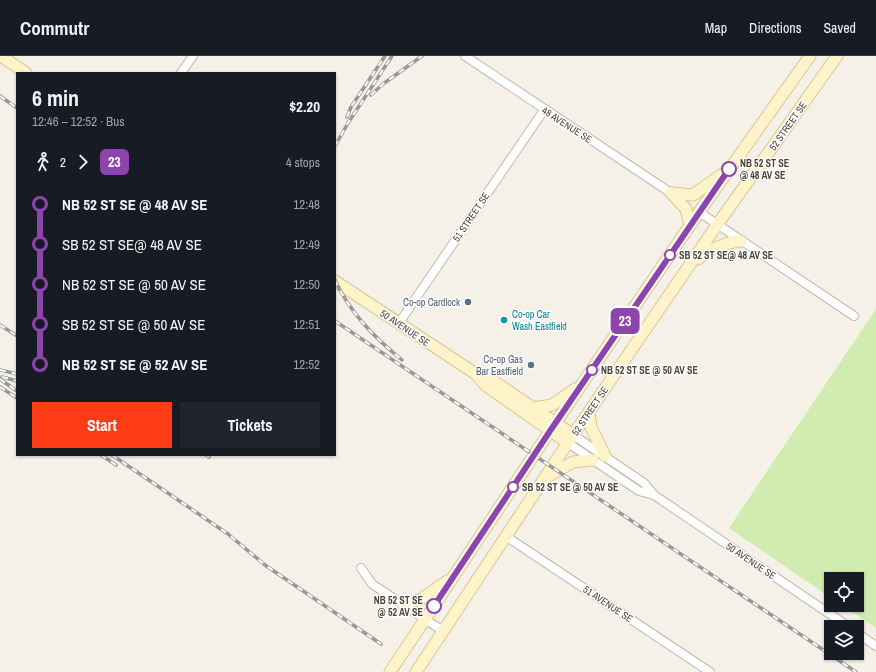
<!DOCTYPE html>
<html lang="en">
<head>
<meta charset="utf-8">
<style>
	body { margin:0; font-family:"Archivo Narrow",sans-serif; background:#20242c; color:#f1f3f6; height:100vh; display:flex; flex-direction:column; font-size:15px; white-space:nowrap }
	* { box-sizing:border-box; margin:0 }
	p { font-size:13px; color:#9ea1a6 }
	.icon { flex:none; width:22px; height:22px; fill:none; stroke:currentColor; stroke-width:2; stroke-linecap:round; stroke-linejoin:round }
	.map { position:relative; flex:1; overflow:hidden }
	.drawer { position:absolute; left:16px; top:16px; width:320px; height:384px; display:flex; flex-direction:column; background:#171b24; border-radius:0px; box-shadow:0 1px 3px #0004 }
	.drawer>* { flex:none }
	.badge { padding:0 8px; border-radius:6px; font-size:14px; line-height:26px }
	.buttons { position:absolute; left:824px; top:516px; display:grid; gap:8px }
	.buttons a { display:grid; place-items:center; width:40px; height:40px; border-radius:0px; background:#171b24; box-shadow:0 1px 3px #0004; font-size:20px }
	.map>.badge { position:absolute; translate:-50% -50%; box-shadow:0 0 0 2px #fff }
	.legs { display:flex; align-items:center; gap:6px; height:44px; padding:0 16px; font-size:13px }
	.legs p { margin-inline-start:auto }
	.summary { display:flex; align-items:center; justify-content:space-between; height:68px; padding:0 16px }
	h1 { font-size:22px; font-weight:700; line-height:30px }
	.primary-button { display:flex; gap:8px; margin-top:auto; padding:8px 16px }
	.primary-button a { flex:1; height:46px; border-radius:0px; background:#ff3c16; color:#fff; font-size:16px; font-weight:700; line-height:46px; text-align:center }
	.primary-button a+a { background:#20242c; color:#f1f3f6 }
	ul { padding:0 16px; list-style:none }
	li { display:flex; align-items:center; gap:14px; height:40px; font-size:15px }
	li i { display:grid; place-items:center; width:6px; height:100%; margin:0 5px; background:currentColor }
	li i::after { content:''; width:10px; height:10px; margin:-5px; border:3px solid; border-radius:50%; background:#171b24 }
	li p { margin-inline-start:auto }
	li:first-child i { background:linear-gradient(#0000 50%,currentColor 0) }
	li:last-child i { background:linear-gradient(currentColor 50%,#0000 0) }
	header { display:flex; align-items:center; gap:24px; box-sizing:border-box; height:56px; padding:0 20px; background:#171b24; border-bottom:1px solid #363941 }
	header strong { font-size:19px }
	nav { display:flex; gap:22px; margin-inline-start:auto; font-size:14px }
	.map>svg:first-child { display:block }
	.green { fill:#d0ecaf }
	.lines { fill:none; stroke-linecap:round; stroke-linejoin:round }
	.street-casing { stroke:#c1baaa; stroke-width:10 }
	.secondary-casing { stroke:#d8c796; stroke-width:13 }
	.street { stroke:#fff; stroke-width:8 }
	.secondary { stroke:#fff3c9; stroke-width:11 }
	.rail-casing { stroke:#989898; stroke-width:3.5 }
	.rail { stroke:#fff; stroke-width:2; stroke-dasharray:6; stroke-linecap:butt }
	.line-1-casing { stroke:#fff; stroke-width:9 }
	.line-1 { stroke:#8e44ad; stroke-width:6 }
	.stop-1-dot { fill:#fff; stroke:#8e44ad; stroke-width:2 }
	.service-dot { fill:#5c6f8a; stroke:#fff; stroke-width:1.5 }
	.culture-dot { fill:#0f9aa8; stroke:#fff; stroke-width:1.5 }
	.labels { text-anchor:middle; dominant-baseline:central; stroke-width:3; stroke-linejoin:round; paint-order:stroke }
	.street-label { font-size:10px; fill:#494236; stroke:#fff }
	.stop-label { font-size:10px; font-weight:bold; fill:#494236; stroke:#fff; text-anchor:start }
	.service-label { font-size:10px; fill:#4e5e75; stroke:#fff; text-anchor:end }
	.culture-label { font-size:10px; fill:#0d838f; stroke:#fff; text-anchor:start }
</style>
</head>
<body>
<header>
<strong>Commutr</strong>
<nav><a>Map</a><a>Directions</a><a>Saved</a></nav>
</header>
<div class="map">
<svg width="876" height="616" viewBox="0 0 876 616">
	<rect width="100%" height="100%" fill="#f5f1e9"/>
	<path class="green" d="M876,253V572L842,549H857V523H831V542L729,472Z"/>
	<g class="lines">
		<defs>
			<g id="street">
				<path d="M465,0L671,137"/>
				<path d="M181,17L193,0"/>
				<path d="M699,156L854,260"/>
				<path d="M399,267L544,54"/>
				<path d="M573,379L644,427L654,439L849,571"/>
				<path d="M568,387L639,435L654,439"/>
				<path d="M507,481L710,616"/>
				<path d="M361,512L372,528L443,575"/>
				<path d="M857,577L876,590"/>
			</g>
			<g id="secondary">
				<path d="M1,0L26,17"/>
				<path d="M671,137L693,139L721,119"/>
				<path d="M671,137L686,153L690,169"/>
				<path d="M698,203C712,192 724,187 741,185"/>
				<path d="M335,225L476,318L489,322L573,379"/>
				<path d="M476,318L485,329L568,387"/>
				<path d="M533,352L552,349L575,333"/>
				<path d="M589,357L591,371L605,400"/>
				<path d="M549,420L573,406L593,404"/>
				<path d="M402,547L420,544L447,525"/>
				<path d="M390,616L550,375L699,156L810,0"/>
				<path d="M416,616L573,379L717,169L837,0"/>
			</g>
		</defs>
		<use href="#street" class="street-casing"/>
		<use href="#secondary" class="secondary-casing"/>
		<use href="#street" class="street"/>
		<use href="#secondary" class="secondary"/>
		<defs>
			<g id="rail">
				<path d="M371,39L383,28L422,0"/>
				<path d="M0,40L17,52"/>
				<path d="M347,61L351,51L385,0"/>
				<path d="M335,90L348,67L392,0"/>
				<path d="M335,224C350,257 374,281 402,304"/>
				<path d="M335,265L856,616"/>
				<path d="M0,269L17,280"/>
				<path d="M0,314L17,318"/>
				<path d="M2,321L17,325"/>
				<path d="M0,323L17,335"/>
				<path d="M0,331L17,342"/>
				<path d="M101,399L116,409"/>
				<path d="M112,399L228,478L265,509L381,588"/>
				<path d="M206,399L209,401"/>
			</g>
		</defs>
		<use href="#rail" class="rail-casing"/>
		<use href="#rail" class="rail"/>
	</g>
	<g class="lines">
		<defs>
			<path id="line-1" d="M434,550L550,375L729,113"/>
		</defs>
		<use href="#line-1" class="line-1-casing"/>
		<use href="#line-1" class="line-1"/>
	</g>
	<g class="stop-1-dot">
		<circle cx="729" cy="113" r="7"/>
		<circle cx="670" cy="199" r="5"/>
		<circle cx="592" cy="314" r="5"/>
		<circle cx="513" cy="431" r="5"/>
		<circle cx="434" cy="550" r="7"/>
	</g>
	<g class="service-dot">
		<circle cx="468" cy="246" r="4"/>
		<circle cx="531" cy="309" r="4"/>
	</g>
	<circle class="culture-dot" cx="504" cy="264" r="4"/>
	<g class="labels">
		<g class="street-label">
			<text transform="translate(567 69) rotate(33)">48 AVENUE SE</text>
			<text transform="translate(788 70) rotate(-55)">52 STREET SE</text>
			<text transform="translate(471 161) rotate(-56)">51 STREET SE</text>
			<text transform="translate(405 272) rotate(34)">50 AVENUE SE</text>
			<text transform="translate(590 355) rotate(-56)">52 STREET SE</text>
			<text transform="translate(751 505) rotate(34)">50 AVENUE SE</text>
			<text transform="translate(608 548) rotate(34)">51 AVENUE SE</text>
		</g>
		<g class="stop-label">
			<text x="740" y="107">NB 52 ST SE<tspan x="740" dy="12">@ 48 AV SE</tspan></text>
			<text x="679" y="199">SB 52 ST SE@ 48 AV SE</text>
			<text x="601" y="314">NB 52 ST SE @ 50 AV SE</text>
			<text x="522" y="431">SB 52 ST SE @ 50 AV SE</text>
			<text x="423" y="544" text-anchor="end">NB 52 ST SE<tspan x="423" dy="12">@ 52 AV SE</tspan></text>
		</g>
		<g class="service-label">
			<text x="460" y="246">Co-op Cardlock</text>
			<text x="523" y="303">Co-op Gas<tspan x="523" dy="12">Bar Eastfield</tspan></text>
		</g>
		<g class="culture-label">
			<text x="512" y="258">Co-op Car<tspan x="512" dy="12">Wash Eastfield</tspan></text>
		</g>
	</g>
</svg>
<div class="buttons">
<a><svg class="icon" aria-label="locate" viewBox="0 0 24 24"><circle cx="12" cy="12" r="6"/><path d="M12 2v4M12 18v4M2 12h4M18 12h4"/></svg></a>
<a><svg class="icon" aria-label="layers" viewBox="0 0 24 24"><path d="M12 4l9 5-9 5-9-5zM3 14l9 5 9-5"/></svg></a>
</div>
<b class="badge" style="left:625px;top:265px;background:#8e44ad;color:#fff">23</b>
<section class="drawer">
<div class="summary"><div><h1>6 min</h1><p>12:46 – 12:52 · Bus</p></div><b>$2.20</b></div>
<div class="legs"><svg class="icon" aria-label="walk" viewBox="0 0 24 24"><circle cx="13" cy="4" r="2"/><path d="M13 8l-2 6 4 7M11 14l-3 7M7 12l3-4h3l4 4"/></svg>2<svg class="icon" aria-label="forward" viewBox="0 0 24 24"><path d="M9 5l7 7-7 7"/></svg><b class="badge" style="background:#8e44ad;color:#fff">23</b><p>4 stops</p></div>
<ul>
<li><i style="color:#8e44ad"></i><b>NB 52 ST SE @ 48 AV SE</b><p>12:48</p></li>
<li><i style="color:#8e44ad"></i><span>SB 52 ST SE@ 48 AV SE</span><p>12:49</p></li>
<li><i style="color:#8e44ad"></i><span>NB 52 ST SE @ 50 AV SE</span><p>12:50</p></li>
<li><i style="color:#8e44ad"></i><span>SB 52 ST SE @ 50 AV SE</span><p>12:51</p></li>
<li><i style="color:#8e44ad"></i><b>NB 52 ST SE @ 52 AV SE</b><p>12:52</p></li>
</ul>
<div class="primary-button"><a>Start</a><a>Tickets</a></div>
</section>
</div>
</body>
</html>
